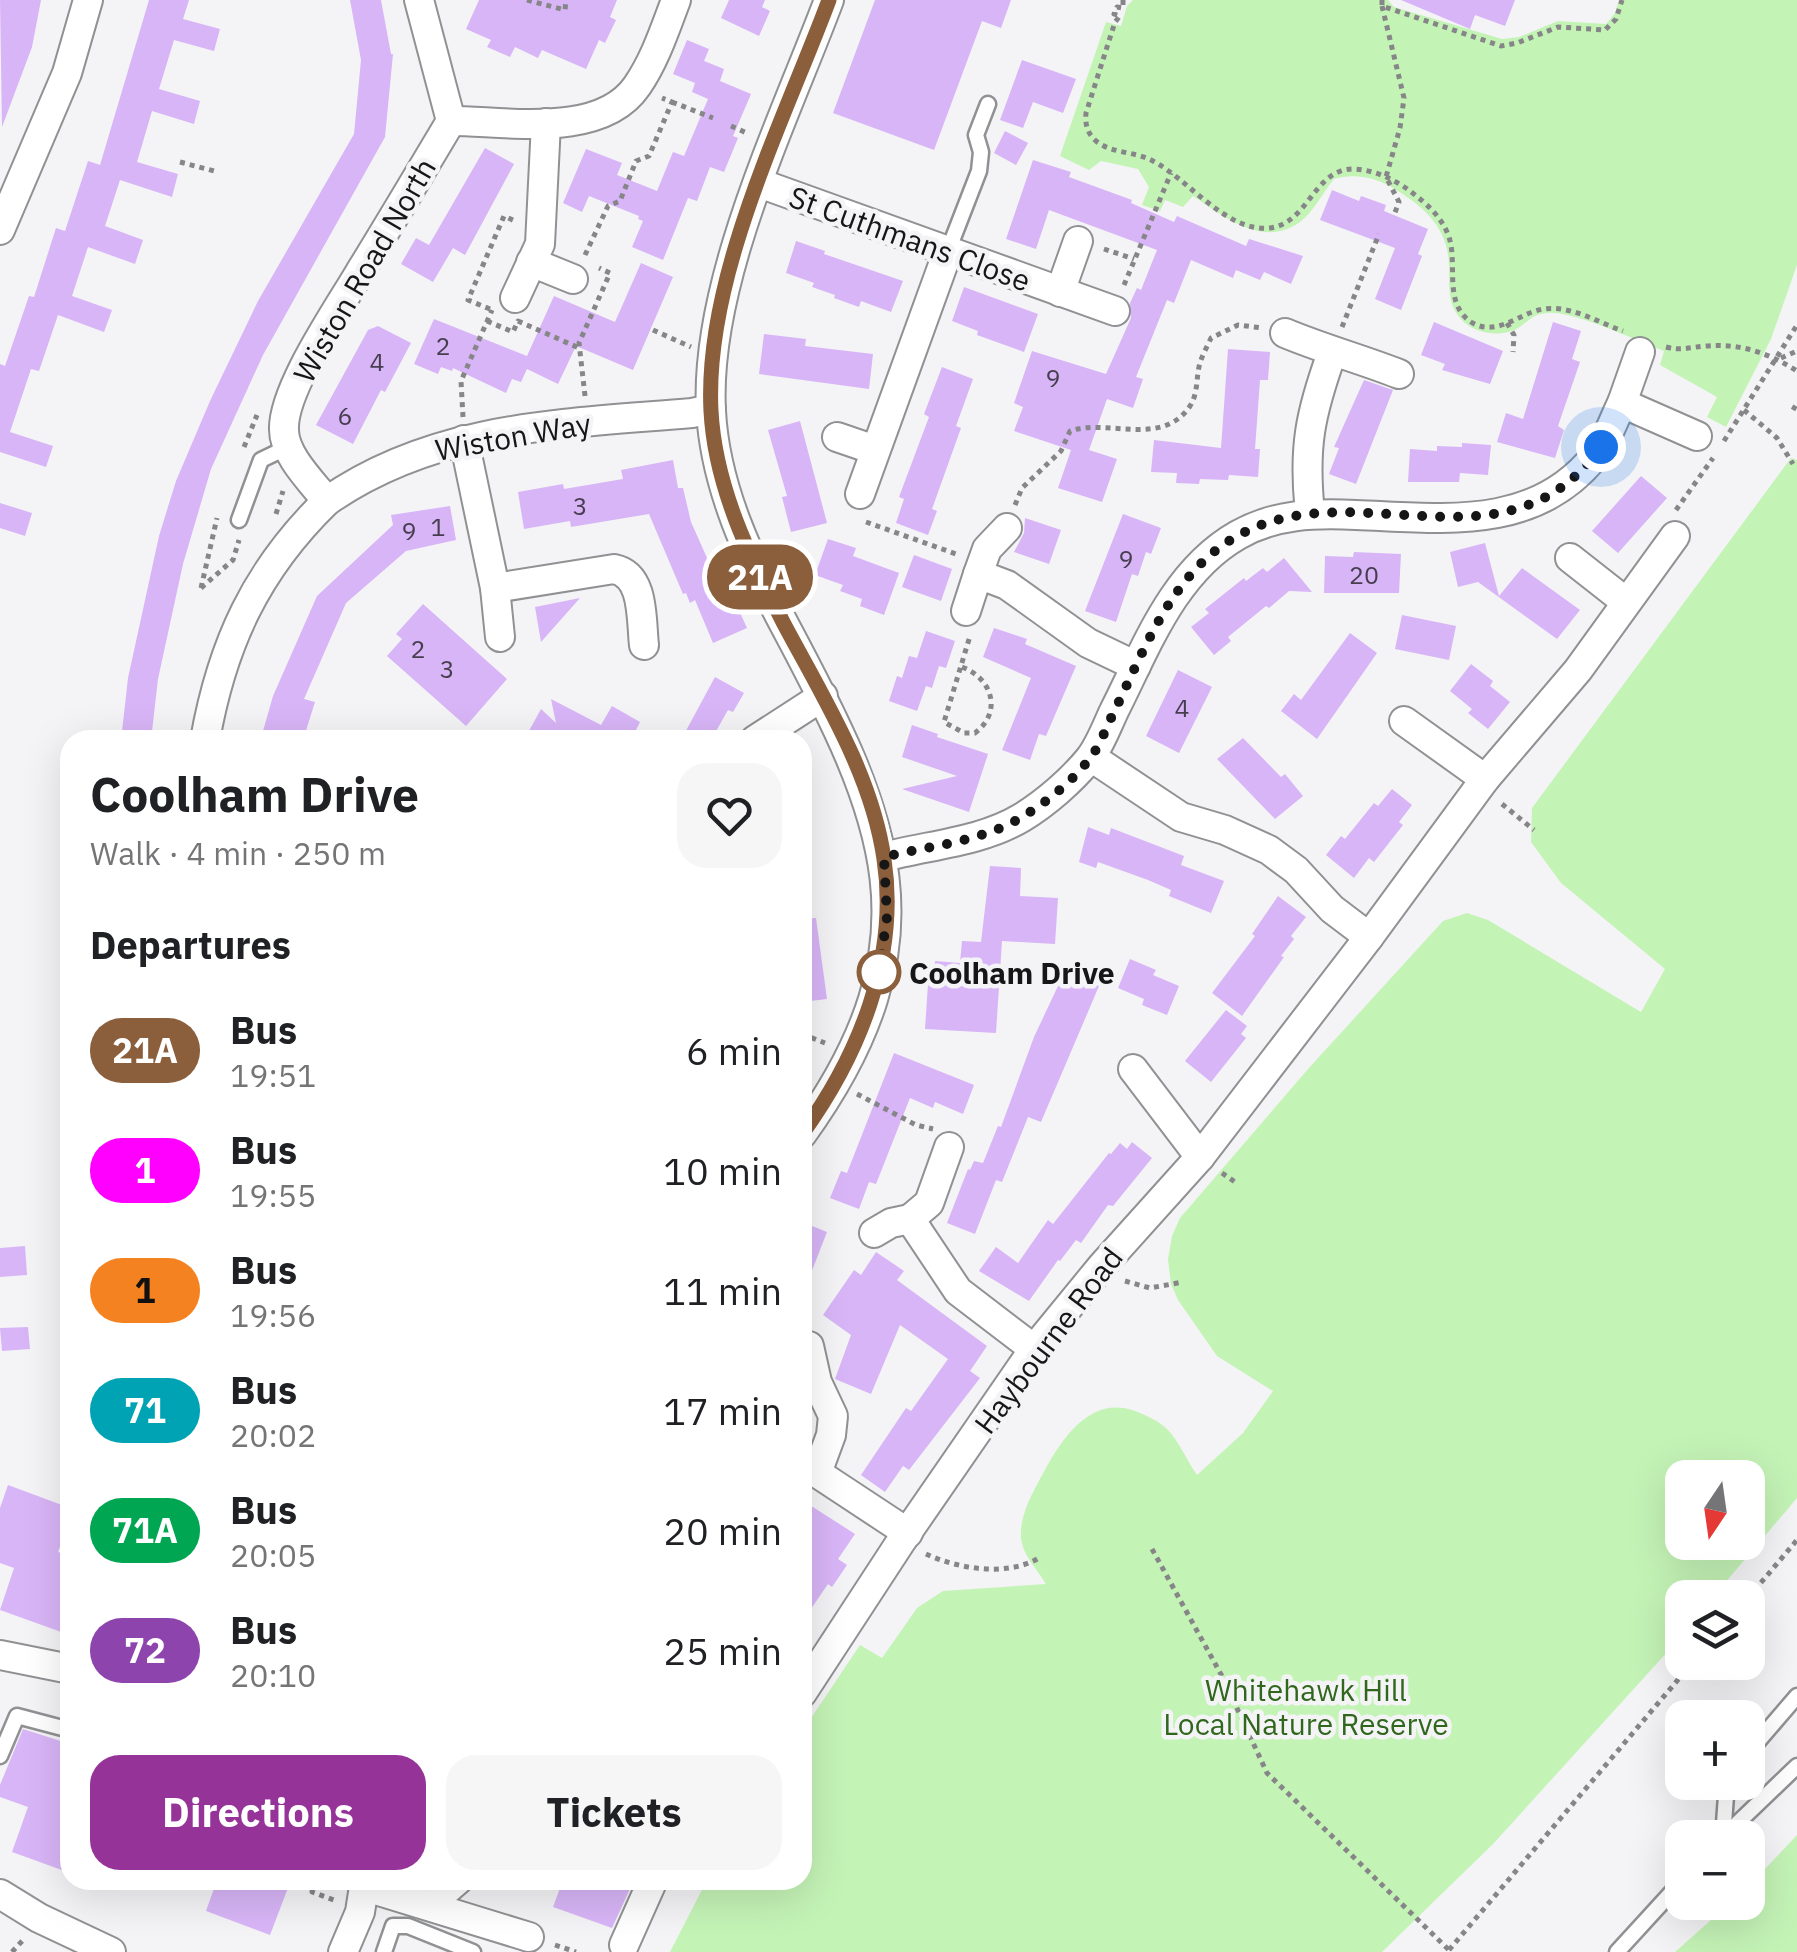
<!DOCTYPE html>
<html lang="en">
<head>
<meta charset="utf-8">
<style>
	body { margin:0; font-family:"IBM Plex Sans",sans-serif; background:#f6f6f6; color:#202124; height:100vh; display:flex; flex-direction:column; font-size:38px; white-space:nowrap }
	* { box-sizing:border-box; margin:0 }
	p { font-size:32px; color:#757577 }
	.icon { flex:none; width:55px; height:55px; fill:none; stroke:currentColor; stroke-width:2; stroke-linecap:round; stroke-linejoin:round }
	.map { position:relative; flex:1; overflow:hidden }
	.details { position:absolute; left:60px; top:730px; width:752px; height:1160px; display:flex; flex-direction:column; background:#fff; border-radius:30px; box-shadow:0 10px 40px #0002 }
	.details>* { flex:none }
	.badge { padding:0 20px; border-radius:32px; font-size:35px; line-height:65px }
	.needle { width:65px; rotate:193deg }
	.controls { position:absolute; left:1665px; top:1460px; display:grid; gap:20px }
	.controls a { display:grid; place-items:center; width:100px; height:100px; border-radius:20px; background:#fff; box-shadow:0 10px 40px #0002; font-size:50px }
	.you { position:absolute; width:50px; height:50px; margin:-25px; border:8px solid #fff; border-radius:50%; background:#1a73e8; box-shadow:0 0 0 15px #1a73e833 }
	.map>.badge { position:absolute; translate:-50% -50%; box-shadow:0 0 0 5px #fff }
	h2 { padding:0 30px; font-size:38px; line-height:90px }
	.round { display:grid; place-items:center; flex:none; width:105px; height:105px; border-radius:30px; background:#f6f6f6 }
	.headline { display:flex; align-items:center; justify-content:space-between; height:170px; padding:0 30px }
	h1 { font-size:48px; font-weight:800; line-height:75px }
	.primary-button { display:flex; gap:20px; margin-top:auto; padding:20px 30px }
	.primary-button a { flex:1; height:115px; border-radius:30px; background:#963399; color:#fff; font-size:40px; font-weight:800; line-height:115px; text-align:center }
	.primary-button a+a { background:#f6f6f6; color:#202124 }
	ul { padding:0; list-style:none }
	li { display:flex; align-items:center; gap:30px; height:120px; padding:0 30px }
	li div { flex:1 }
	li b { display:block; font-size:38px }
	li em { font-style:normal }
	li .badge { min-width:110px; font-weight:700; text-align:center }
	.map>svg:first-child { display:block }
	.green { fill:#c4f3b6; fill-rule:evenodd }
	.building { fill:#d8b5f7 }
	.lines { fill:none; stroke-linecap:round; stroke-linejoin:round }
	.service-casing { stroke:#909193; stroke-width:19 }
	.minor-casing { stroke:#909193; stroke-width:32 }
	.path { stroke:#868688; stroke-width:5; stroke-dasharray:5 5; stroke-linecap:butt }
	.service { stroke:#fff; stroke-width:14 }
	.minor { stroke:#fff; stroke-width:28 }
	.line-casing { stroke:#fff; stroke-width:22 }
	.line { stroke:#8b5e3c; stroke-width:15 }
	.walk { stroke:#161617; stroke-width:10; stroke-dasharray:0 18 }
	.stop-dot { fill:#fff; stroke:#8b5e3c; stroke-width:5 }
	.labels { text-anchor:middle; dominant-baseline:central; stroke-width:9; stroke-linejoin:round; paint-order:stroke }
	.number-label { font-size:25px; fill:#463e4f }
	.street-label { font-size:30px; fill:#161617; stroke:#f4f4f6 }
	.stop-label { font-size:30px; font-weight:bold; fill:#161617; stroke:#f4f4f6; text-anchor:start }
	.park-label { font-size:30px; fill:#30671c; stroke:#f4f4f6 }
</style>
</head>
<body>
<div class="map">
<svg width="1797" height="1952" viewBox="0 0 1797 1952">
	<rect width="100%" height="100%" fill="#f4f4f6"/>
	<g class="green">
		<path d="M1133,0H1388L1394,7L1502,39L1519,37L1558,21L1606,24L1615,13L1619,0H1797V265L1771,339L1726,427L1707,417L1717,397L1660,365L1664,351C1637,341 1573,310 1547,313C1534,314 1531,319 1521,326C1506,338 1478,335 1464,322C1446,306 1450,286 1449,265C1448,227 1423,206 1393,188C1374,177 1355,173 1334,179C1323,192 1313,213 1300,222C1263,249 1223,216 1193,196L1183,207L1165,200L1160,211L1142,205L1149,187L1138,169L1101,161L1089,170L1060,156L1106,22L1121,26L1127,6Z"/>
		<path d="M1791,458L1797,460V1498L1713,1597L1682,1598V1634L1670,1649L1493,1844L1382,1952H670L707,1880H802L803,1730L860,1645L882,1658L917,1608L943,1591L1046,1584C1037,1569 1023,1556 1021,1538C1019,1513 1036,1487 1047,1466C1066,1433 1093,1396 1135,1411C1146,1415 1159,1421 1168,1430C1180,1443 1187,1461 1197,1475L1243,1433L1273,1391L1217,1356L1178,1300L1171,1284L1168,1259L1172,1236L1180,1218L1308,1069L1443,921L1467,913L1488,920L1641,1012L1665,969L1561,883L1531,842L1532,808ZM1682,1478H1748V1542H1682Z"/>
		<path d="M1797,1835V1952H1675L1730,1903L1748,1902V1887Z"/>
	</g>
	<g class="building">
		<path d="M0,0H41L32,47L2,127Z"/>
		<path d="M149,0H189L183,19L220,29L214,51L174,40L159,89L200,101L194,124L152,111L137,162L178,174L172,197L120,180L105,226L143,240L135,264L88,247L72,296L112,310L104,332L58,315L39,371L31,369L10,432L53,446L46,467L0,452V364L5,366L29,296L34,297L56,228L65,231L88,161L100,165Z"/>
		<path d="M350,0H381L391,54H393L385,137L263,355L211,469L183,564L158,679L151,740H121L128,678L159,536L176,481L210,401L258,301L354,134L361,60Z"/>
		<path d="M479,0H617L610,17L616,20L605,43L599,40L586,69L542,50L538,58L515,47L510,57L487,47L491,40L466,29Z"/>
		<path d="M729,0H765L762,7L770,11L759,36L721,18Z"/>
		<path d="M875,0H1011L1001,28L982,21L934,150L833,113Z"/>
		<path d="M1401,0H1515L1505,26L1475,15L1470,29Z"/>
		<path d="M687,40L709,49L704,61L724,69L720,81L751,94L733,136L738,138L724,172L710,167L697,201L688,198L663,260L632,247L643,221L638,219L639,216L589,196L582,212L563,203L586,149L622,163L617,175L657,191L673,152L684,156L708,99L692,92L695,83L673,74Z"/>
		<path d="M1022,60L1076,79L1063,113L1033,102L1023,128L1000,120Z"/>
		<path d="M1005,131L1028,143L1016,165L994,153Z"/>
		<path d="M485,148L514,164L465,255L453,248L433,282L401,264L416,238L429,245Z"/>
		<path d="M1033,160L1071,172L1069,177L1132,200L1131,203L1174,222L1177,216L1246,246L1249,239L1303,256L1291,284L1264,272L1260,280L1236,270L1233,278L1191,260L1174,303L1167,300L1136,377L1143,379L1133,408L1107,399L1089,450L1117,459L1102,502L1058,488L1071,450L1014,431L1023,407L1014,403L1032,351L1106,374L1131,318L1130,303L1137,288L1141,290L1157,250L1049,210L1036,249L1006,239Z"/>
		<path d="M1332,190L1359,201L1361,196L1386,205L1384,211L1428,229L1418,254L1422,256L1401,310L1375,299L1395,248L1320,220Z"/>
		<path d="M796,241L825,251L824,254L903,281L891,312L861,301L859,307L834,298L835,295L812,287L814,283L786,273Z"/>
		<path d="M641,263L673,277L633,370L576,346L558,384L527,369L521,382L512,379L506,393L453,368L452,371L441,367L438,374L414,364L434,319L527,356L554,296L615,322Z"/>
		<path d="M964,287L1038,314L1024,352L977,335L978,331L952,321Z"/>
		<path d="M1434,322L1503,351L1490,384L1442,370L1445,364L1421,355Z"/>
		<path d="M1553,322L1581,331L1572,359L1580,362L1558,426L1564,430L1555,458L1497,442L1506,413L1523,419Z"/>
		<path d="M378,326L411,343L385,392L381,390L353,444L316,425L368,330Z"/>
		<path d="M764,334L806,339L805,346L873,354L869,389L759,374Z"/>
		<path d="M1228,349L1270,352L1268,380H1260L1255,449H1260L1258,477L1229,475L1228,480L1200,479L1199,484L1176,483L1177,473L1151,472L1154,440L1221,448Z"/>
		<path d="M942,367L973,379L956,426L961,428L932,509L937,511L928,535L896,523L904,499L899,497L929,417L924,414Z"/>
		<path d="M1364,380L1393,390L1356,484L1329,474L1339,448L1334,447Z"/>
		<path d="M800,421L827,523L791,532L782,497L787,496L768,430Z"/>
		<path d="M1462,443L1491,445L1488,475L1460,473L1459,482H1408L1410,449L1437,451V446L1462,447Z"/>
		<path d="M673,460L678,488H683L691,522L716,578L720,576L724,586L727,584L747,628L713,643L695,600L690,603L686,593L683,594L649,514L571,527L570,521L524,529L518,492L563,484L564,489L623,479L621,470Z"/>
		<path d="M1641,476L1667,498L1618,553L1592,531Z"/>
		<path d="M0,503L32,513L25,536L0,528Z"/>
		<path d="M450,506L456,540L406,551L346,603L304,699L315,702L303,740L263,731L273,696L317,596L393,525L391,515Z"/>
		<path d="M1123,514L1161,528L1151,554L1146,552L1138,576L1132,574L1116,622L1085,611Z"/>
		<path d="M1025,518L1061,530L1049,564L1014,552L1024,533Z"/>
		<path d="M828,539L856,548L853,556L899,573L884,615L860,606L862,599L840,591L843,585L815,575Z"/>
		<path d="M1485,543L1499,596L1522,568L1580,610L1557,639L1478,582L1458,587L1450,552Z"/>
		<path d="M1354,552L1401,554L1399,593H1324L1325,556L1353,557Z"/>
		<path d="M914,555L952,569L941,601L902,587Z"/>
		<path d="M1284,558L1312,592L1289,591L1269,608L1266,606L1228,637L1231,641L1214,655L1191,627L1209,613L1205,609L1244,578L1246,581L1263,568L1267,572Z"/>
		<path d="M580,598L541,642L535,607Z"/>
		<path d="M423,604L507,679L466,726L387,656L402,639L396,634Z"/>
		<path d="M1402,615L1456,626L1449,660L1395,649Z"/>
		<path d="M994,628L1027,639L1025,644L1076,666L1046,736L1039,734L1030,760L1002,750L1031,678L983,657Z"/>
		<path d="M926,631L955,641L946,668L939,666L932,688L926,686L917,711L889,701L897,676L902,678L909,656L917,658Z"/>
		<path d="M1350,633L1377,653L1317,739L1281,711L1294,694L1301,700Z"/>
		<path d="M1471,664L1493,681L1490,686L1510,702L1488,729L1468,713L1472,709L1450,691Z"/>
		<path d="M1178,670L1212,687L1179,753L1146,736Z"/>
		<path d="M715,677L744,693L733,712L728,710L711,740H681Z"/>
		<path d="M551,699L601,725L612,706L640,722L631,740H524L541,709L556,723Z"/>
		<path d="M912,725L938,734L937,737L988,754L969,812L902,789L957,776L902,757Z"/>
		<path d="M1243,738L1281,777L1285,774L1303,796L1275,819L1217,759Z"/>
		<path d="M1392,789L1412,805L1399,822L1403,825L1374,862L1369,858L1354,878L1326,855L1341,836L1345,839L1374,803L1378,806Z"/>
		<path d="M1088,827L1109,835L1111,828L1184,856L1181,865L1224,881L1211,913L1169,896L1171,890L1148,880L1098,862L1096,868L1079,862Z"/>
		<path d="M990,866L1021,868L1020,896L1058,898L1055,944L1002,941L996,1033L925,1029L928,984H933L935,961L960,963L962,941L981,942Z"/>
		<path d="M1278,896L1306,917L1291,936L1294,939L1281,956L1284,957L1242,1016L1212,993L1255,936L1252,934Z"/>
		<path d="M816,918L827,999L802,1002V919Z"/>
		<path d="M1130,959L1156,970L1153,975L1179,986L1167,1015L1142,1005L1144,999L1118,988Z"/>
		<path d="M1065,971L1099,986L1041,1122L1028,1117L1002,1182L996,1180L975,1234L947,1223L968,1169L970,1170L974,1161L983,1163L998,1126L1001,1127L1034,1037Z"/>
		<path d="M1226,1010L1247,1026L1241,1034L1246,1038L1211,1082L1185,1061Z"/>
		<path d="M894,1053L974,1085L963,1114L935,1102L933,1108L910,1098L876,1184L869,1182L859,1209L830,1198L841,1171L847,1173Z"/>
		<path d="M1132,1142L1152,1158L1113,1206L1108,1205L1081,1243L1076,1240L1060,1261L1058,1260L1029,1301L979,1271L996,1247L1018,1263L1048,1220L1053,1224L1109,1153L1111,1154L1120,1143L1127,1149Z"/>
		<path d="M802,1222L827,1232L804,1291L802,1290Z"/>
		<path d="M25,1246L27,1275L0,1277V1248Z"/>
		<path d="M876,1252L904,1271L897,1280L987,1346L970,1371L980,1378L909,1470L903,1466L885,1492L861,1475L906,1408L911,1411L948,1359L900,1325L871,1394L835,1379L851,1335L823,1315L854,1270L861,1275Z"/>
		<path d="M28,1327L30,1349L2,1351L0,1328Z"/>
		<path d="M8,1485L70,1508V1521L58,1552L70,1556V1617L64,1633L0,1610L14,1568L0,1563V1508Z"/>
		<path d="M802,1500L855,1534L838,1559L847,1565L832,1587L828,1584L802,1622Z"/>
		<path d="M23,1729L70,1744V1873L12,1852L28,1807L0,1797V1785Z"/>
		<path d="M217,1880H291L270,1935L206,1911Z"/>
		<path d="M563,1880H634L612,1928L553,1907Z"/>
	</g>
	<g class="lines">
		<defs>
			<g id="service">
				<path d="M948,251L979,171L981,152L976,135L988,104"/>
				<path d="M239,520L261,460L288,447"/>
				<path d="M1748,1753L1797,1696"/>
				<path d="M0,1756L17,1716L70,1730"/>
				<path d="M1723,1837L1727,1782"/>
				<path d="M1722,1838L1797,1766"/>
				<path d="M384,1952L393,1926H408L473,1952"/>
				<path d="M1617,1952L1682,1881"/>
			</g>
			<g id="minor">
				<path d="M451,121C506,121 601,139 637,86C655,60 665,29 676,0"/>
				<path d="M759,183L1115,311"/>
				<path d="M0,230L67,73L88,0"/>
				<path d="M531,262L573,279"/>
				<path d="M1060,292L1078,241"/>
				<path d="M515,298L540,244L546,123"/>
				<path d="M1285,333C1323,349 1361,359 1399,374"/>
				<path d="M1622,403L1640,352"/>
				<path d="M837,437L875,450"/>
				<path d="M464,440L495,588L614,569C645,575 641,620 644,645"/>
				<path d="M860,494L948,251"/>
				<path d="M327,501C436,425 564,424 692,413L711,409"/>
				<path d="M1310,513C1303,448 1310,414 1332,353"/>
				<path d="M1007,528L987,549L978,574L1007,585L1088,643L1136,666"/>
				<path d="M1570,558L1626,602"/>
				<path d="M495,588L500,637"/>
				<path d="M966,611L978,574"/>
				<path d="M1404,721L1485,779"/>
				<path d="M205,740C222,644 256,570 327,501C312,482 284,455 284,430C282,390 339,308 360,272C391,222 421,171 451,121L419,0"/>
				<path d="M755,740L823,696"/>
				<path d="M1091,757L1181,817L1225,830L1269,850L1296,870L1332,909L1369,937"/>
				<path d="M884,857C929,845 981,842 1021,818C1046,803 1072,780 1090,758C1100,745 1107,726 1114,711C1146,648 1173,572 1238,535C1275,514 1314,513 1356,515C1441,518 1533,532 1594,457C1607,441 1613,421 1622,403L1697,436"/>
				<path d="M1133,1069L1200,1157"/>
				<path d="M802,1134C943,938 887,817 784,624C749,558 715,487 711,411C704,282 784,120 829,0"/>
				<path d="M949,1147L929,1203L910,1219L958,1291L1034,1349"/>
				<path d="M874,1233L891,1223L910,1219"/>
				<path d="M809,1346L817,1382L833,1416L831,1435L817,1473"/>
				<path d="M802,1468L817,1473L908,1533"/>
				<path d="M0,1655L70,1669"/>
				<path d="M802,1693L900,1543L1034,1349L1102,1266L1200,1157L1369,937L1485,779L1578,670L1675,536"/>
				<path d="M366,1887L529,1937"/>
				<path d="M0,1894L39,1918L111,1952"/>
				<path d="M429,1905L458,1880"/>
				<path d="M624,1945L653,1880"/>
				<path d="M343,1952L360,1912L365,1880"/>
			</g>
		</defs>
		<use href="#service" class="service-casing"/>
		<use href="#minor" class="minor-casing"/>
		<g class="path">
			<path d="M527,0L565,10L566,0"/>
			<path d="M1123,0V8L1117,7L1114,14L1120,16L1115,22L1086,113C1085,124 1087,133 1096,141C1112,154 1135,151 1153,161C1188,179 1227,233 1270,228C1309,223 1314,168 1354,169C1374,170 1394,179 1410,191C1427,204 1442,217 1449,237C1458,265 1443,303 1471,322C1496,338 1519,313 1543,309C1571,305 1597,322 1623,331"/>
			<path d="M1382,0V6L1501,46L1517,43L1558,27L1605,30L1616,19L1622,0"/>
			<path d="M1382,6L1404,98L1400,128L1386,177L1399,202L1394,215"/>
			<path d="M672,102L713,118"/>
			<path d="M731,126L749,134"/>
			<path d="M180,162L218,172"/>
			<path d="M1104,249L1134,259"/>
			<path d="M585,255L608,206L620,201L636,161L649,156L672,102L662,98"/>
			<path d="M1124,285L1171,173"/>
			<path d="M490,309L468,300L504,216L517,222"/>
			<path d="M487,321L513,332L518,321L579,348"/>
			<path d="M1507,323L1514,335L1513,352"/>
			<path d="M1342,327L1379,234"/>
			<path d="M653,330L691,347"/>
			<path d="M1666,347C1681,351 1691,347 1706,346C1740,343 1769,353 1797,371"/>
			<path d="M1781,358L1797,351"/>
			<path d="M585,396L579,343L610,273L599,268"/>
			<path d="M1744,410L1777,438L1793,464"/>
			<path d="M1793,410L1797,403"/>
			<path d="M463,417L461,381L492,310"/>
			<path d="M1724,441L1797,325"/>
			<path d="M244,447L257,415"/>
			<path d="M1015,505L1022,488L1061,451L1070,431C1108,418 1162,448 1190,406C1198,393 1196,381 1199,367C1201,357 1207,347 1211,338L1238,325L1263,328"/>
			<path d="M1676,510L1713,458"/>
			<path d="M276,514L283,491"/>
			<path d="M866,522L959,555"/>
			<path d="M201,588L217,518"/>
			<path d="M201,588L233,560L239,540"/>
			<path d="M962,667C992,678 1003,712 975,733H964L944,722L970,636"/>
			<path d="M1502,804L1534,830"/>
			<path d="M802,1034L825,1043"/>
			<path d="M857,1094L916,1125L933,1129"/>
			<path d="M1222,1173L1238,1184"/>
			<path d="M1125,1281L1150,1288L1183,1282"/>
			<path d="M802,1295L807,1323"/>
			<path d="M1152,1549L1223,1678L1267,1773L1449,1950"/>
			<path d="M926,1554C959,1569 1006,1577 1039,1558"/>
			<path d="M1748,1598L1797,1540"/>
			<path d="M314,1880L312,1892L334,1900"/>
			<path d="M315,1880L329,1884L330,1880"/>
			<path d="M555,1945L576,1952"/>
			<path d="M1449,1950L1693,1662"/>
			<path d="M12,1952L23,1940"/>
		</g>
		<use href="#service" class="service"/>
		<use href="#minor" class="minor"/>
	</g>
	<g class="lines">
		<defs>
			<path id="line" d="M802,1134C859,1055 899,958 884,859C872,775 823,697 784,624C750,558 715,487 711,411C704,278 783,123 829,0"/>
		</defs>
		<use href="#line" class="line-casing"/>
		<use href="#line" class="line"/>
		<path class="walk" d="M879,972L887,917L884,857C929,846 981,842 1022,817C1046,803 1074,780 1091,757C1101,744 1107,725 1115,710C1146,646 1174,569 1241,534C1359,471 1506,579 1601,447"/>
	</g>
	<circle class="stop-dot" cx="879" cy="972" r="20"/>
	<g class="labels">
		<g class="number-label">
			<text x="443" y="345">2</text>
			<text x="377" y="361">4</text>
			<text x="1053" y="377">9</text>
			<text x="345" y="415">6</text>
			<text x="580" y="505">3</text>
			<text x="438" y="526">1</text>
			<text x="409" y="530">9</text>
			<text x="1126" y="558">9</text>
			<text x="1364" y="574">20</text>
			<text x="418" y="648">2</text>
			<text x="447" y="668">3</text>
			<text x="1182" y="707">4</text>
		</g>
		<g class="street-label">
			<text transform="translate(910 238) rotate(20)">St Cuthmans Close</text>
			<text transform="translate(364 270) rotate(-60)">Wiston Road North</text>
			<text transform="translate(513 436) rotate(-10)">Wiston Way</text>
			<text transform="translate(1048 1340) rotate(-53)">Haybourne Road</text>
		</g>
		<g class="stop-label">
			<text x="909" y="972">Coolham Drive</text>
		</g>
		<g class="park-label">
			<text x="1306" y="1689">Whitehawk Hill<tspan x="1306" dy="34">Local Nature Reserve</tspan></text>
		</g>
	</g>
</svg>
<div class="controls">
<a><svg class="needle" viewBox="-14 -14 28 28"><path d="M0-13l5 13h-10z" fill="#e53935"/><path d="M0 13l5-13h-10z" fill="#757577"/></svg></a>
<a><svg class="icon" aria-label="layers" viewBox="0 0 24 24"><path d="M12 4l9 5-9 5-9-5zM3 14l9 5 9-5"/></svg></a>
<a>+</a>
<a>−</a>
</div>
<div class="you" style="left:1601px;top:447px"></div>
<b class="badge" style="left:760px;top:577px;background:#8b5e3c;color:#fff">21A</b>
<section class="details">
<div class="headline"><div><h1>Coolham Drive</h1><p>Walk · 4 min · 250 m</p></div><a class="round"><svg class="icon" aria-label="heart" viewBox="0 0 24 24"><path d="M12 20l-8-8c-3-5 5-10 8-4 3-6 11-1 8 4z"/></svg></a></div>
<h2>Departures</h2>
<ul>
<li><span class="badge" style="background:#8b5e3c;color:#fff">21A</span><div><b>Bus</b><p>19:51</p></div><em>6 min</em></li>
<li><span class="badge" style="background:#f0f;color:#fff">1</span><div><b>Bus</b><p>19:55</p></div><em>10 min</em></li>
<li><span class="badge" style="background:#f58220;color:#111">1</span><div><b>Bus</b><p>19:56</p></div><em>11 min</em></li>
<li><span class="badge" style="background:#00a3b4;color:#fff">71</span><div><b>Bus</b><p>20:02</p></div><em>17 min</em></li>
<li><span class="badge" style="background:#00a651;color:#fff">71A</span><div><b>Bus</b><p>20:05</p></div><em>20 min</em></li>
<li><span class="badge" style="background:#8e44ad;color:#fff">72</span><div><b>Bus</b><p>20:10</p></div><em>25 min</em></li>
</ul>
<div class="primary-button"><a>Directions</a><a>Tickets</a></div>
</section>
</div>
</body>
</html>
